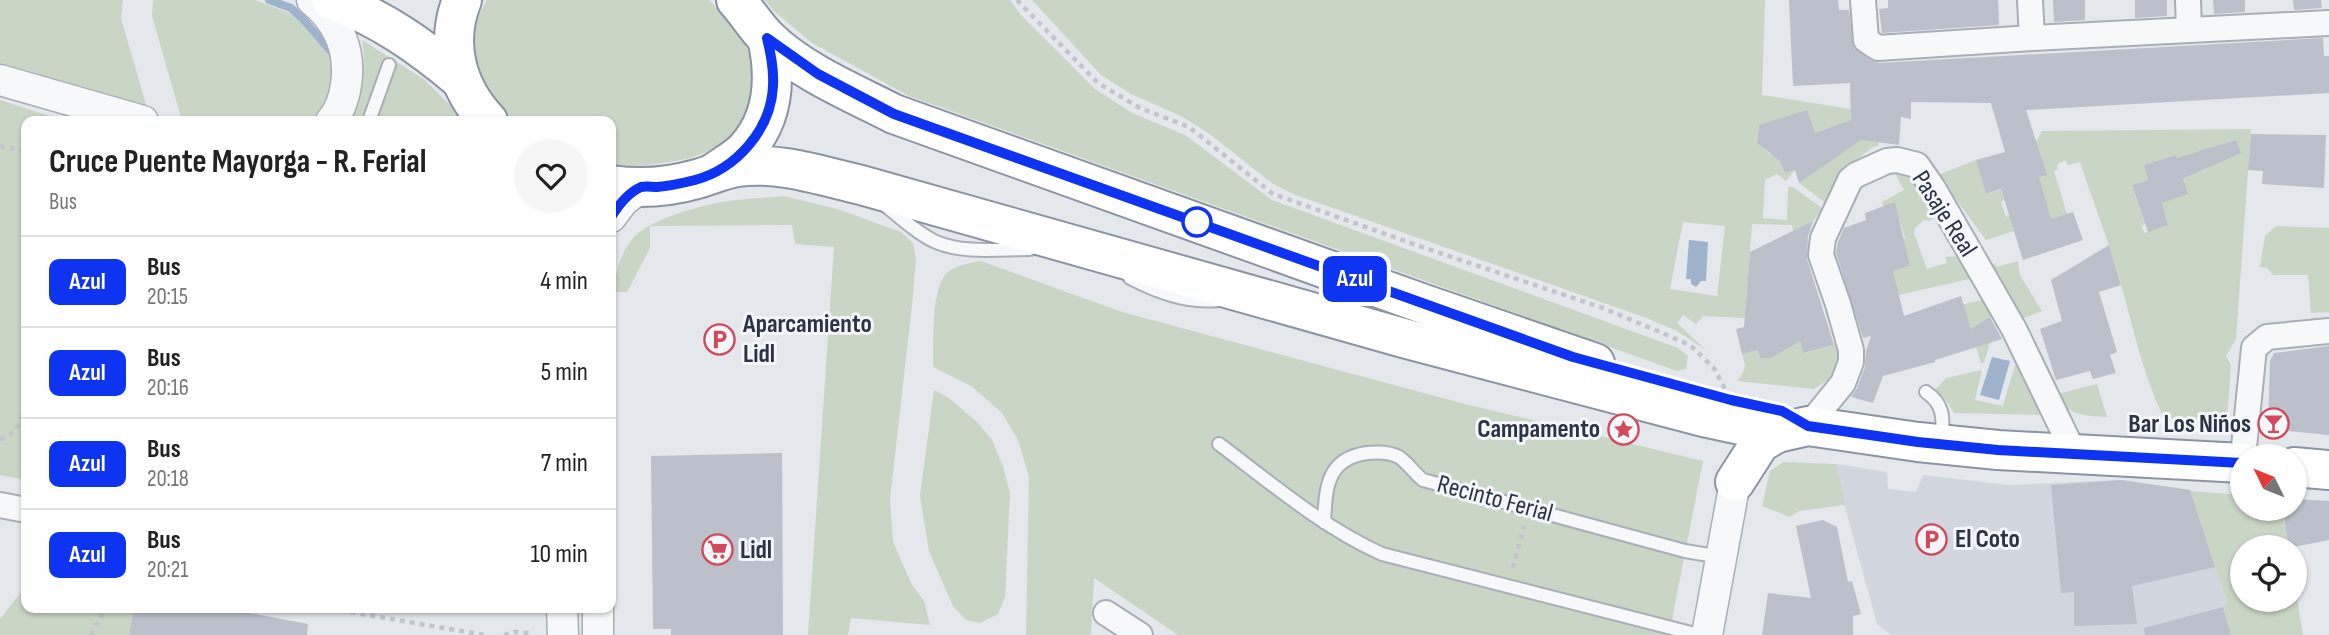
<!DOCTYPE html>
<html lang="en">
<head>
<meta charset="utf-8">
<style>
	body { margin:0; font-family:"Sofia Sans Condensed",sans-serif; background:#f6f6f6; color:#222; height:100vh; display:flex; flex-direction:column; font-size:26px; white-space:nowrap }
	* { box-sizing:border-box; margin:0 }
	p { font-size:23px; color:#767676 }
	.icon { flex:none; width:38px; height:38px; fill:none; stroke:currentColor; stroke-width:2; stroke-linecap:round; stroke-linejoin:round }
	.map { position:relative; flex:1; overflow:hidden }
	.sheet { position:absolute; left:21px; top:116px; width:595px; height:497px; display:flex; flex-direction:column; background:#fff; border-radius:14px; box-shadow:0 2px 5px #0004 }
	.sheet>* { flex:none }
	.badge { padding:0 14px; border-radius:10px; font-size:24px; line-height:46px }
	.needle { width:46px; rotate:313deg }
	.fabs { position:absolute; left:2230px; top:444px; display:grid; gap:14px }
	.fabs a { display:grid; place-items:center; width:77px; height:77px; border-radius:50%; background:#fff; box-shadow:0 2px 5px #0004; font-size:35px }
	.map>.badge { position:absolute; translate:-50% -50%; box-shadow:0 0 0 4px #fff }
	.round { display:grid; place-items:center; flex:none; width:74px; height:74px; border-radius:37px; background:#f6f6f6 }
	.headline { display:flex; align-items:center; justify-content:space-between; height:119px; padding:0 28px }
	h1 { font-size:33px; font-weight:700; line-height:52px }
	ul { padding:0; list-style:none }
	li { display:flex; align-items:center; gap:21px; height:91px; padding:0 28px; border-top:2px solid #e0e0e0 }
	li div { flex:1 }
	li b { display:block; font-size:26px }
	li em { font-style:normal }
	li .badge { min-width:77px; font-weight:700; text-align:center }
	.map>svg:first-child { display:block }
	.built { fill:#d2d6de }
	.green { fill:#c9d6c5; fill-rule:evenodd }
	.water { fill:#9fb4cc }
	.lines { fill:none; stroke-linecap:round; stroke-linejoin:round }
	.stream { stroke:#9fb4cc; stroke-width:8 }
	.building { fill:#bbc0ca }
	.service-casing { stroke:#a9aeb7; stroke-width:16 }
	.minor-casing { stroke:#a9aeb7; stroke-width:28 }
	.tertiary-casing { stroke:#a9aeb7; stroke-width:33 }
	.trunk-casing { stroke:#8b94a3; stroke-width:42 }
	.path { stroke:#c2c5cb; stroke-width:4.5; stroke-dasharray:5 5; stroke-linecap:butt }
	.service { stroke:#f7f8fa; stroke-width:12 }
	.minor { stroke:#f7f8fa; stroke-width:24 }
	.tertiary { stroke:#f7f8fa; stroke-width:30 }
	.trunk { stroke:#fff; stroke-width:38 }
	.line-casing { stroke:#fff; stroke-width:16 }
	.line { stroke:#0e34f1; stroke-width:10 }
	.stop-dot { fill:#fff; stroke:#0e34f1; stroke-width:3.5 }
	.labels { text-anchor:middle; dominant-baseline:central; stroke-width:6; stroke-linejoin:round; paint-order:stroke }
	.street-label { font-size:26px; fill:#2b3445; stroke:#f4f6f9 }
	.poi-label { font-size:26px; font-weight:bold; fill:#2b3445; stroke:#f4f6f9; text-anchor:start }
</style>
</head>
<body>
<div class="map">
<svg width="2329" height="635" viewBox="0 0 2329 635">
	<rect width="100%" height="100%" fill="#e4e7ec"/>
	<path class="built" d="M1836,464L1887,472L1888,489L1916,492L1923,475L2009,485L2122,480L2190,490L2227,603L2224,613L2231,635H1891L1877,624L1837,478Z"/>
	<g class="green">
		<path d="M0,0H123L121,18L147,108L0,66Z"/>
		<path d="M153,0H255L290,13L306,24L320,40L335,62L338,78L322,121H200L181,117L152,16Z"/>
		<path d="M487,0H709C722,14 739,29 746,46C760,79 751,124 721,144C701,158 677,161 654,164C639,166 626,167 611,164V121H513L491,100L472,62L476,20Z"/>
		<path d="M765,0H1010L1021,15L1095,89L1132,113L1185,135L1272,200L1678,348L1688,356L1686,369L1677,371L909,96L812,43L774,11Z"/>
		<path d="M1032,0H1765L1762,95L1882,114L1878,146L1873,147L1848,167L1827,204L1799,183L1854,144L1834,126L1815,133L1759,125L1757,143L1770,154L1776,151L1785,173L1795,170L1786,181L1777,174L1765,180L1763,218L1787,220L1788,187H1793L1823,209L1813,221L1793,231L1792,225L1752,224L1745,318L1703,316L1696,324L1683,315L1677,323L1706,350L1675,330L1644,317L1293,194L1273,184L1211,135L1181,116L1131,94L1101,75ZM1683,222L1725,226L1717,296L1670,289Z"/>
		<path d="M362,40L425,80L466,121H345C357,95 368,69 362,40Z"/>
		<path d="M0,100L65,121H26V480L0,475Z"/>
		<path d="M2251,129L2236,339L2226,356L2231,365L2227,419L2164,418C2142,373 2132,322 2118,274C2107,236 2092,199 2080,162L2068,165L2065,160L2057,165L2058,169L2054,171L2067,214L1986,240L1938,175L1976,160L1986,194L2001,190L2004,200L2001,202L2006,217L2023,212L2039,177L2036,142L2042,131ZM2201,151L2207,169L2183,179L2187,194L2162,203L2168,225L2144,233L2142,226L2145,224L2132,185L2148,180L2145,165L2176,155L2177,158Z"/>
		<path d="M1890,164L1904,165L1938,214L1930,221L1924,220L1915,228L1914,233L1927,269L1947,263L1945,257L1963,256L1971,271L1967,274L1969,279L1850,306L1845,291L1877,276L1910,266L1902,239L1905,238L1899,218L1894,219L1885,212L1882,202L1904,190Z"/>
		<path d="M784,196L837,209L901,232L913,243L916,259L912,305L890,499L893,542L912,585L924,601L930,625L851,618L848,635H808L834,247L795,244L792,225L650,226V248L627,292H613C616,272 620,253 634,237C650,219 705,204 729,201C747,198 766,198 784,196Z"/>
		<path d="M2276,226L2329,228V312L2311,313L2308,275H2273L2267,268L2260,267L2265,236Z"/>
		<path d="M981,261L1122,312L1461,403L1703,461L1669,635H1178L1094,578L1091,635H1026L1029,477L1018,440L1002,413L971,386L933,367C934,344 930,285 949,271C958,265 970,263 981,261Z"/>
		<path d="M2018,261L2020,275L2042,311L2024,318L2015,316L1990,265L1995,264L1997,267Z"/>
		<path d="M1987,299L1995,314L1987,319L1993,332L1984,363H1981L1966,314L1951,307Z"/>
		<path d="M1798,335L1804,353L1843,343L1837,374L1814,389L1737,381C1745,371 1747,366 1742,354L1758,350L1760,358Z"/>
		<path d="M2015,365L2023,366L2048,415L1954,413L1948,403L1934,391L1946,378L1982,370L1975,400L2003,406Z"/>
		<path d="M2097,384L2107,417C2083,416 2069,415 2054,395Z"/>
		<path d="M934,390L949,398L964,411L977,422L992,440L1003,466L1010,494L1005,597L998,614L980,623L966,620L953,606L929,551L920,496Z"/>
		<path d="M1784,462L1836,464L1845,505L1799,511L1790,517L1762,506L1770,471Z"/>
		<path d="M2190,491L2242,495V509H2283L2289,548H2242V600H2294V579L2303,635H2231L2224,613L2227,602Z"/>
		<path d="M26,586V607H134L129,635H0V619Z"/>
	</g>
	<g class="water">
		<path d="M1689,240L1708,242L1706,281H1701L1696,287L1691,284V279H1686Z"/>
		<path d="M1992,357L2010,361L1999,400L1980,395Z"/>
	</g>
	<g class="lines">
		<path class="stream" d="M269,0L291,8L302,18L334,55"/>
	</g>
	<g class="building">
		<path d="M1789,0H1838L1839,10H1849L1854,48L1870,60L1879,63L2323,38L2324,56H2329V93L2026,110L2047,175L2039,177L2051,219L2073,212L2083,240L2023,260L2001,189L1986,194L1976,160L2005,152L1991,103L1911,102V119L1901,117L1899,145L1861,140L1799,183L1795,170L1785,173L1780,161L1757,143L1759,125L1807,110L1815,133L1851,120L1850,83L1793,86Z"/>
		<path d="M1888,0H1998L1999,25L1882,33L1879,9L1888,8Z"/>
		<path d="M2053,0H2085V20L2054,22Z"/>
		<path d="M2135,0H2167V16L2135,18Z"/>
		<path d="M2213,0H2245V12L2214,14Z"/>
		<path d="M2293,0H2321L2322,8L2294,10Z"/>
		<path d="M2251,134L2326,135L2324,188L2262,184L2263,171L2248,170Z"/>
		<path d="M2236,140L2241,153L2183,179L2188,194L2162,203L2168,225L2148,232L2132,185L2148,180L2144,165L2176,155L2177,158Z"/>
		<path d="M1895,202L1910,266L1893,271L1904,316L1961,296L1971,329L1990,317L2002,339L1935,360V362L1883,376L1873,403L1851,397L1857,388L1865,367L1866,351L1871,336L1863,338L1836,253L1838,242L1844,228L1866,220L1865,213Z"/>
		<path d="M1813,221L1808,236L1807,259L1834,345L1803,353L1800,341L1771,358H1760L1758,350L1742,354L1736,329L1744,327L1750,252Z"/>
		<path d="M2109,245L2121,285L2099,292L2117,352L2110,355L2116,373L2093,379L2090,371L2056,380L2040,329L2062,321L2051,280Z"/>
		<path d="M2329,346V435L2268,429L2270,361L2274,353Z"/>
		<path d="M782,453L783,635H671V629H653L651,456Z"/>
		<path d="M2121,480L2190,490L2215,567L2132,586L2137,624L2074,626V592L2061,593L2051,485Z"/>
		<path d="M2294,499L2329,501V540L2289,548L2283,509H2294Z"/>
		<path d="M1823,520L1837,527L1848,582L1852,581L1861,614L1853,616V635H1762L1768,593L1811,598L1796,526Z"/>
		<path d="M134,607H218L308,624L307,635H129Z"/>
		<path d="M2223,607L2231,635H2145L2144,628Z"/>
	</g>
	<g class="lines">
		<defs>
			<g id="service">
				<path d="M369,121L389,65"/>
				<path d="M886,206C901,218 918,234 936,242C964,254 1000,249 1030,249"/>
				<path d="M1130,278C1159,293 1187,303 1220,300"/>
				<path d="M1926,392C1945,405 1943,419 1942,440"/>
				<path d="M1219,444C1271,483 1322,527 1382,554L1699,635"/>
				<path d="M1324,522C1326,488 1326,459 1367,453C1377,452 1390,452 1399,457C1408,463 1414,473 1423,480L1685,551L1721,557"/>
			</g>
			<g id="minor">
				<path d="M1863,0L1866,40L1878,48L2032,38L2329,23"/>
				<path d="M2030,0L2032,38"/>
				<path d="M2188,0L2189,30"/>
				<path d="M1808,426L1843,383L1851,362V350L1838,304L1821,255L1823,238L1850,180L1856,175L1887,161L1897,160L1917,165L1933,188L2014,329L2074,453"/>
				<path d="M2243,457L2254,348L2267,337L2329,331"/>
				<path d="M0,505L26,510"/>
				<path d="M1106,613L1140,635"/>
			</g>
			<g id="tertiary">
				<path d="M312,0C339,22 351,50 346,85C344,98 340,111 331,121"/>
				<path d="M0,80L143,121"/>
				<path d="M611,217L623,201L643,186"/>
				<path d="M562,607L563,635"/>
				<path d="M598,607V635"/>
				<path d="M1707,635L1735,482"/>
			</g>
			<g id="trunk">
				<path d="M331,0C380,17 422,47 461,80"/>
				<path d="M462,0C445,43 456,87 488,121"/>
				<path d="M736,0C747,12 756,27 767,38C802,72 851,92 894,114L1421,303L1595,363"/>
				<path d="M715,172C725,165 738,158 746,149C775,117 776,77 767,38"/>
				<path d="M611,185C639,189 669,187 697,179C711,175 724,169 738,167C778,161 822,176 861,185L1407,339L1703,417L1777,433"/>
				<path d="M2294,467L2329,470"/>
				<path d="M1735,482L1760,443L1777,433L1808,426L1918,442L1998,450L2242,463"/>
			</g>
		</defs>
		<use href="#service" class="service-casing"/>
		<use href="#minor" class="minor-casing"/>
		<use href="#tertiary" class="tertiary-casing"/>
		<use href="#trunk" class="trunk-casing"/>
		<g class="path">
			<path d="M1017,0L1098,83L1140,108L1189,127L1273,194L1422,247L1603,308L1655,330L1690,345L1714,368L1725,389"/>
			<path d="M0,146L26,151"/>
			<path d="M0,439C23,434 23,409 26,390"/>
			<path d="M1513,568L1524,526"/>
			<path d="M321,607L485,635"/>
			<path d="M91,635L106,607"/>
			<path d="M504,635L514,632L529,633"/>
		</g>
		<use href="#service" class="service"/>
		<use href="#minor" class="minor"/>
		<use href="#tertiary" class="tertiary"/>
		<use href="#trunk" class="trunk"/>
	</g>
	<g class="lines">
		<defs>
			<path id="line" d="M611,217C618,206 629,192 641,187C646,186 652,187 657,187C670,186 683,183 695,180C736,169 771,130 773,86C774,70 771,54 767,38L818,74L894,114L1573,357L1731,400L1782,411L1808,426L1918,442L1998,450L2242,463"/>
		</defs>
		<use href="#line" class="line-casing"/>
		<use href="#line" class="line"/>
	</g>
	<defs>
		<symbol id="parking-ring" viewBox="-11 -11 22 22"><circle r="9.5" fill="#f4f6f9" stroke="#d1495b" stroke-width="1.5"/><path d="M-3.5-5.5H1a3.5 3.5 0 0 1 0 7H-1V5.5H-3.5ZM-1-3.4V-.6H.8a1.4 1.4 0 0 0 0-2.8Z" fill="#d1495b"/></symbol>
		<symbol id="bar-ring" viewBox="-11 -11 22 22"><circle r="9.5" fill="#f4f6f9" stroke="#d1495b" stroke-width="1.5"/><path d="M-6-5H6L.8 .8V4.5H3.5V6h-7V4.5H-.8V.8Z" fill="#d1495b"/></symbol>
		<symbol id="sight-ring" viewBox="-11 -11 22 22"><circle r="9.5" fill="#f4f6f9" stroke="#d1495b" stroke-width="1.5"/><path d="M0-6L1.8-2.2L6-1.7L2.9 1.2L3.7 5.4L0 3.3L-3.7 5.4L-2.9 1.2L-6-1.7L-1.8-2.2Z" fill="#d1495b"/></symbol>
		<symbol id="supermarket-ring" viewBox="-11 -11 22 22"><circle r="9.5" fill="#f4f6f9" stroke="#d1495b" stroke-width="1.5"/><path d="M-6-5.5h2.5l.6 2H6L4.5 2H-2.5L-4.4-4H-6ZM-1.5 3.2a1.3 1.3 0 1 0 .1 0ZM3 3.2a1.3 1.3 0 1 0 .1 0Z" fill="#d1495b"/></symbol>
	</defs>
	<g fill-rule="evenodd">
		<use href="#parking-ring" x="702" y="322" width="35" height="35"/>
		<use href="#bar-ring" x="2256" y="406" width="35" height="35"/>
		<use href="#sight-ring" x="1606" y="412" width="35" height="35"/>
		<use href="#parking-ring" x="1914" y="522" width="35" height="35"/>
		<use href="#supermarket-ring" x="700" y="532" width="35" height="35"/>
	</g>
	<circle class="stop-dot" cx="1197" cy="222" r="14"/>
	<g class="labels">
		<g class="street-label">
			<text transform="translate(1944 214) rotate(57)">Pasaje Real</text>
			<text transform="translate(1495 499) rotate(15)">Recinto Ferial</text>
		</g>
		<g class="poi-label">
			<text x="743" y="324">Aparcamiento<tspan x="743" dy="30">Lidl</tspan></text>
			<text x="2251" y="424" text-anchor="end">Bar Los Niños</text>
			<text x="1600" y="429" text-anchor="end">Campamento</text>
			<text x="1955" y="539">El Coto</text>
			<text x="740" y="550">Lidl</text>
		</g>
	</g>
</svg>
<div class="fabs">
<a><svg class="needle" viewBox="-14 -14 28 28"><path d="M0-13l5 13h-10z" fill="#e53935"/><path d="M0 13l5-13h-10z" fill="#767676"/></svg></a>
<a><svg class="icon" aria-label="locate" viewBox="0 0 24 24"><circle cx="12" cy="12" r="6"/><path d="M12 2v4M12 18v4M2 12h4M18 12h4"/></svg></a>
</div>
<b class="badge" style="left:1355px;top:279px;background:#0e34f1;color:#fff">Azul</b>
<section class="sheet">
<div class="headline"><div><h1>Cruce Puente Mayorga - R. Ferial</h1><p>Bus</p></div><a class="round"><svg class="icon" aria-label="heart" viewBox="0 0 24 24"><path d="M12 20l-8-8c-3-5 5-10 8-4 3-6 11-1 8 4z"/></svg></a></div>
<ul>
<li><span class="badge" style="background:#0e34f1;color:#fff">Azul</span><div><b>Bus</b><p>20:15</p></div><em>4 min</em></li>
<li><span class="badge" style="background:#0e34f1;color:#fff">Azul</span><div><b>Bus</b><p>20:16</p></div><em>5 min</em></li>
<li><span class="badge" style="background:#0e34f1;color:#fff">Azul</span><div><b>Bus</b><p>20:18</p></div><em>7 min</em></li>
<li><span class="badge" style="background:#0e34f1;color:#fff">Azul</span><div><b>Bus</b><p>20:21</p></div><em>10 min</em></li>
</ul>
</section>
</div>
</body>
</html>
